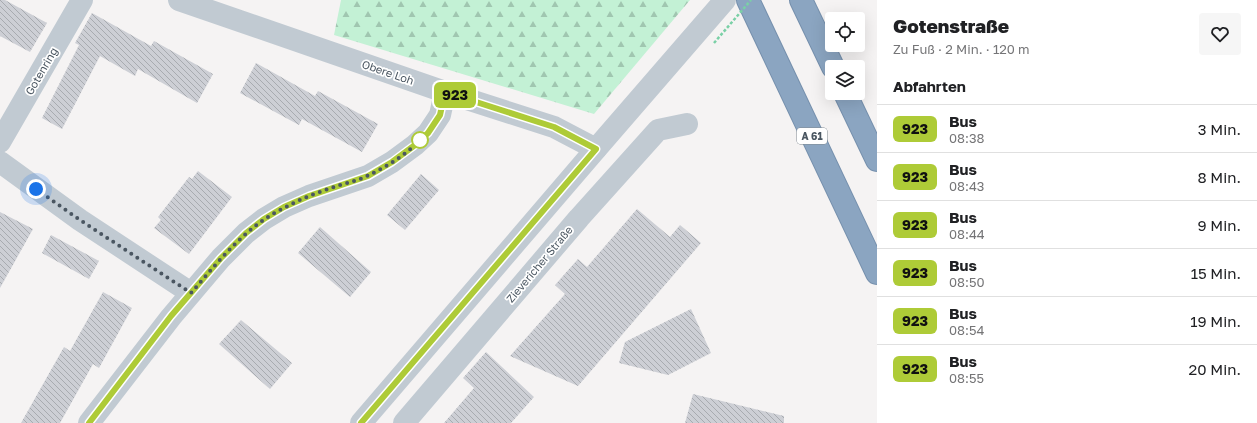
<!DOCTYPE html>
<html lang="de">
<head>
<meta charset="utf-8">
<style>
	body { margin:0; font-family:"Golos Text",sans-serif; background:#f6f6f6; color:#202124; height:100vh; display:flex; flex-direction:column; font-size:15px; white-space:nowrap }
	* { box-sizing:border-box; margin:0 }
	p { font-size:13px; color:#757577 }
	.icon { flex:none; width:22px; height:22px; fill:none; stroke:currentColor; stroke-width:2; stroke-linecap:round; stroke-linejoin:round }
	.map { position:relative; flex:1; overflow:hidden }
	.side { display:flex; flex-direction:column; background:#fff; width:380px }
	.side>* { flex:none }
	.badge { padding:0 8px; border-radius:6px; font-size:14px; line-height:26px }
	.buttons { position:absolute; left:825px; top:12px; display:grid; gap:8px }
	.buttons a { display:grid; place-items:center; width:40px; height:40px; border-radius:4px; background:#fff; box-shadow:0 4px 16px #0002; font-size:20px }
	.you { position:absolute; width:20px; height:20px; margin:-10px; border:3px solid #fff; border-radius:50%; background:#1a73e8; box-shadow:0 0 0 6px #1a73e833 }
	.map>.badge { position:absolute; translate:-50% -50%; box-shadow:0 0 0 2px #fff }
	h2 { padding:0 16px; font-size:15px; line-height:36px }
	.round { display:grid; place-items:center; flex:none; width:42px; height:42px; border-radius:4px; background:#f6f6f6 }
	.head { display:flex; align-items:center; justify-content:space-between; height:68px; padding:0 16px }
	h1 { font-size:19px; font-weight:800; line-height:30px }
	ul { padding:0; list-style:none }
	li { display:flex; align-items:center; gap:12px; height:48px; padding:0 16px; border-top:1px solid #e0e0e0 }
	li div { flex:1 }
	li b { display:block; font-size:15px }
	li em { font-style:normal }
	li .badge { min-width:44px; font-weight:700; text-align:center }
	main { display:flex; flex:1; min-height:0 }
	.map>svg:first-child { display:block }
	.forest { fill:url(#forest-firs) }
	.building { fill:url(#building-back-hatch) }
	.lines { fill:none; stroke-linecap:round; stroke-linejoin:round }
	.motorway-casing { stroke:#7690ad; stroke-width:24 }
	.minor { stroke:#c1cad2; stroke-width:22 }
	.tertiary { stroke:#c1cad2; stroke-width:22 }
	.motorway { stroke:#8ba5c1; stroke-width:22 }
	.path-bridge { stroke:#7ad0a6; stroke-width:2.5; stroke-dasharray:3 2; stroke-linecap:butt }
	.line-casing { stroke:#fff; stroke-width:9 }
	.line { stroke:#aecb37; stroke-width:6 }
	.walk { stroke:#4a5661; stroke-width:4; stroke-dasharray:0 7.2 }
	.stop-dot { fill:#fff; stroke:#aecb37; stroke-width:2 }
	.labels { text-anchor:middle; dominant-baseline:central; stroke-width:3.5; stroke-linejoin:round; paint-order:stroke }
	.shield { fill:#fff; stroke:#808990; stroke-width:1 }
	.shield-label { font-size:10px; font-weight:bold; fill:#4a5661 }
	.street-label { font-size:11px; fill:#4a5661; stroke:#fff }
</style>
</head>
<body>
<main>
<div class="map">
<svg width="877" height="423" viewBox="0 0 877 423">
	<defs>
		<pattern id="forest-firs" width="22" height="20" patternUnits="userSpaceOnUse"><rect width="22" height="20" fill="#c3f1d5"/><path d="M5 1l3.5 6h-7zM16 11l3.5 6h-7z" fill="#a0c6b0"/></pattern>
		<pattern id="building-back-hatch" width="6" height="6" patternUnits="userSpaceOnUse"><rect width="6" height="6" fill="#cdcfd5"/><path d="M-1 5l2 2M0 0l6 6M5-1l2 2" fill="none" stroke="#a8abb0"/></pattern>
	</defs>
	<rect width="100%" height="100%" fill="#f5f3f3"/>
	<path class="forest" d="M341,0H690L594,114L334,35Z"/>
	<g class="building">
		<path d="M0,0H5L47,23L30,52L0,36Z"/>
		<path d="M92,13L151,46L154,41L213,74L197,103L138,69L135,76L100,56L62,129L42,118L79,45L75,43Z"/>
		<path d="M256,63L315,96L318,91L378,124L362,152L302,119L299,125L240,93Z"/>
		<path d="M198,171L232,197L189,254L154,228L161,220L158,217L189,177L192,179Z"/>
		<path d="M421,174L439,190L405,230L387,215Z"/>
		<path d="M637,209L670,237L680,225L701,243L578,386L510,356L565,294L555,285L578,259L587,267Z"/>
		<path d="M0,212L33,229L0,288Z"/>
		<path d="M320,227L371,272L350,297L298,253Z"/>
		<path d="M51,235L99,261L89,279L42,253Z"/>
		<path d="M103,292L132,308L99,368L93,364L60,423H21L64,347L70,351Z"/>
		<path d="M691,309L711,353L668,375L619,363L625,342Z"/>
		<path d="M241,320L292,363L270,389L219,344Z"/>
		<path d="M486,352L534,397L511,423H444L474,388L463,378Z"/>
		<path d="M693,394L784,416V423H685Z"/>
	</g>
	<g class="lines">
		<defs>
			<g id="motorway">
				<path d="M748,0L877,273"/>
				<path d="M801,0L833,67"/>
				<path d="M845,93L877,160"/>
			</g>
		</defs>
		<use href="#motorway" class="motorway-casing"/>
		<g class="minor">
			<path d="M179,0L445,92L554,127L596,149"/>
			<path d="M0,142L82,0"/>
			<path d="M0,162L80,220L191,293"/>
			<path d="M89,423L171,317L221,258L246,233L264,219L284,207L309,196L368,176L392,162L415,145L428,133L440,115L445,92"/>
			<path d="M404,423L579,218L658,130L687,124"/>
		</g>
		<path class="tertiary" d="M361,423L596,149L725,0"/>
		<use href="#motorway" class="motorway"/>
		<path class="path-bridge" d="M714,43L751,0"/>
	</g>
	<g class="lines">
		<defs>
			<path id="line" d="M89,423L171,316L221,258L246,233L264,219L284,207L309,196L368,176L392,162L415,145L428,133L440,115L445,92L554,127L596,149L361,423"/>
		</defs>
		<use href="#line" class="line-casing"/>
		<use href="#line" class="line"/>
		<path class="walk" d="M36,189L80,220L191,293C219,261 245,227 284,208C302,198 321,191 340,185C350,182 360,180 369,175C388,166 407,154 421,139L420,140"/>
	</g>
	<circle class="stop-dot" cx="420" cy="140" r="8"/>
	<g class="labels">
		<rect class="shield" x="797" y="128" width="30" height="16" rx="3"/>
		<g class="shield-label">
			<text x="812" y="136">A 61</text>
		</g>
		<g class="street-label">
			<text transform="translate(41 71) rotate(-60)">Gotenring</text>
			<text transform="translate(388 72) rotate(19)">Obere Loh</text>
			<text transform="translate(539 264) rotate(-50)">Zievericher Straße</text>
		</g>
	</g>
</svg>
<div class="buttons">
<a><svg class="icon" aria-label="locate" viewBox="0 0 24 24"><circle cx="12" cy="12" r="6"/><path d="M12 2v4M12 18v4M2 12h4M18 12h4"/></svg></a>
<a><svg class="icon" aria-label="layers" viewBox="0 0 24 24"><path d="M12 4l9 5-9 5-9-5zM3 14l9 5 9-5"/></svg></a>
</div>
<div class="you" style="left:36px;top:189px"></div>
<b class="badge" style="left:455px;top:95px;background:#aecb37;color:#111">923</b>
</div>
<section class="side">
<div class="head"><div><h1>Gotenstraße</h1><p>Zu Fuß · 2 Min. · 120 m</p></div><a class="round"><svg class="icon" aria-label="heart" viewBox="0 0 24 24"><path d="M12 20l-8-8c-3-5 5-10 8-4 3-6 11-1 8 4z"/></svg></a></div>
<h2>Abfahrten</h2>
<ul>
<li><span class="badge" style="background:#aecb37;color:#111">923</span><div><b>Bus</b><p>08:38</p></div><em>3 Min.</em></li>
<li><span class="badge" style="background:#aecb37;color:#111">923</span><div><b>Bus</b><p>08:43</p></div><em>8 Min.</em></li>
<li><span class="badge" style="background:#aecb37;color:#111">923</span><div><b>Bus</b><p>08:44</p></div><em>9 Min.</em></li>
<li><span class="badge" style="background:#aecb37;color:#111">923</span><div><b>Bus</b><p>08:50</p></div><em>15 Min.</em></li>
<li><span class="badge" style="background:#aecb37;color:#111">923</span><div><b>Bus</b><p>08:54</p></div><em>19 Min.</em></li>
<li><span class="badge" style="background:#aecb37;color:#111">923</span><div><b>Bus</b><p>08:55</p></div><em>20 Min.</em></li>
</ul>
</section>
</main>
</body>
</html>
